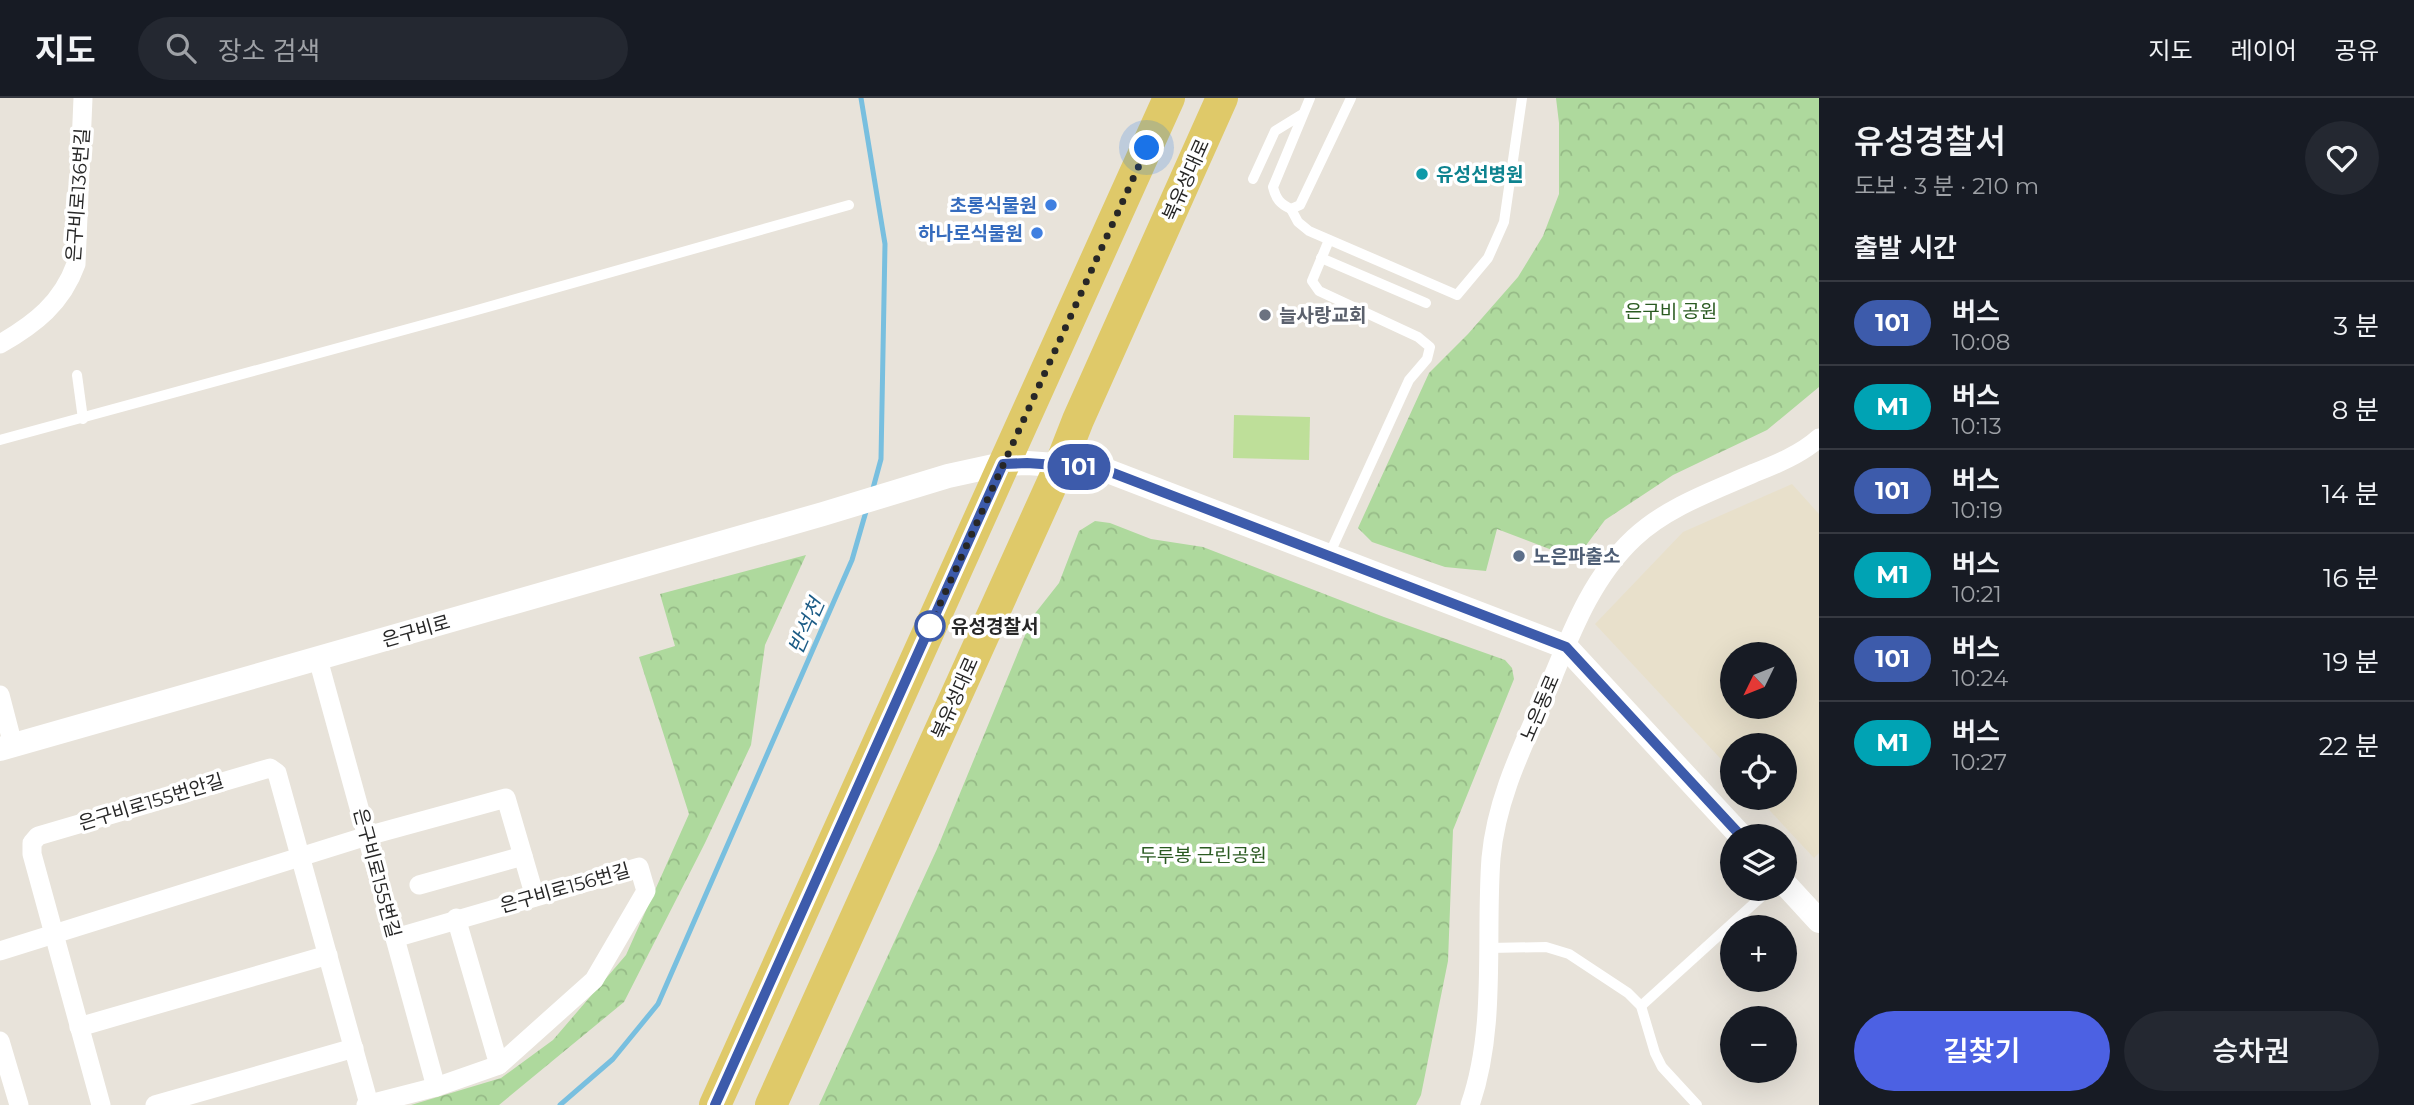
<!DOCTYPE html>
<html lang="ko">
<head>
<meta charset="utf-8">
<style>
	body { margin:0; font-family:Montserrat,"Noto Sans KR",sans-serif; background:#242831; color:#f1f3f6; height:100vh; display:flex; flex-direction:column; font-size:26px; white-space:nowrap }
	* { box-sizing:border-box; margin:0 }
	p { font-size:23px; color:#9ea1a6 }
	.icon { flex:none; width:38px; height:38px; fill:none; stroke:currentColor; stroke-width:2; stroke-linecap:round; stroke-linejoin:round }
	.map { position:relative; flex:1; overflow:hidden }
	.drawer { display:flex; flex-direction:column; background:#171b24; width:595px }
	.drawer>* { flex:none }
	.badge { padding:0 14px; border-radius:23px; font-size:24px; line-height:46px }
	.needle { width:46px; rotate:227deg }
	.fabs { position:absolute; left:1720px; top:544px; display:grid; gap:14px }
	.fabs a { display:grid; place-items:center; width:77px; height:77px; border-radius:50%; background:#171b24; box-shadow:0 7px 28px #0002; font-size:35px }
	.you { position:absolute; width:35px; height:35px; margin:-18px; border:5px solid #fff; border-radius:50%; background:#1a73e8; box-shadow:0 0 0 10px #1a73e833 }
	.map>.badge { position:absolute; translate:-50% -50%; box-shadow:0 0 0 4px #fff }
	h2 { padding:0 35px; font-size:26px; line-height:63px }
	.round { display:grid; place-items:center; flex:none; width:74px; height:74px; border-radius:37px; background:#242831 }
	.head { display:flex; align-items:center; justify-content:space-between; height:119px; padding:0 35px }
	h1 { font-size:33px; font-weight:600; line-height:52px }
	.action { display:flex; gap:14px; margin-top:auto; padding:14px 35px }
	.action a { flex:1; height:80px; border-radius:42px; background:#4c61e3; color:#fff; font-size:28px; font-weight:600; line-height:80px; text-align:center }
	.action a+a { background:#242831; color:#f1f3f6 }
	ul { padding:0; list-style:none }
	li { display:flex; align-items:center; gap:21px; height:84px; padding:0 35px; border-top:2px solid #363941 }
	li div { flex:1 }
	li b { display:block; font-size:26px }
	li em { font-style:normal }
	li .badge { min-width:77px; font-weight:700; text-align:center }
	header { display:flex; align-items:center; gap:42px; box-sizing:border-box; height:98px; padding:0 35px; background:#171b24; border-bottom:2px solid #363941 }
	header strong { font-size:33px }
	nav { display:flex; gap:38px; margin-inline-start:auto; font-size:24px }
	.search { width:490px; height:63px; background:#242831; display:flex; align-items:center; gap:18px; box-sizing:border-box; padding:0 24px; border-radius:38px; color:#9ea1a6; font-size:26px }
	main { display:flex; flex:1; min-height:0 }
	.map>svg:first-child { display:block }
	.education { fill:#e8e0cb; fill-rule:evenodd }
	.park { fill:url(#park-crowns) }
	.pitch { fill:#bedf99 }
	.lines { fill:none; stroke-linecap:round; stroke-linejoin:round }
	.stream { stroke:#78bfdf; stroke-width:5 }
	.service { stroke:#fff; stroke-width:10 }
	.minor { stroke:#fff; stroke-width:19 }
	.tertiary { stroke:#fff; stroke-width:24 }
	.primary { stroke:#dfc969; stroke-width:32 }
	.line-casing { stroke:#fff; stroke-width:16 }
	.line { stroke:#3d5bab; stroke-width:10 }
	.walk { stroke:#272727; stroke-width:7; stroke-dasharray:0 12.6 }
	.culture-dot { fill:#0f9aa8; stroke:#fff; stroke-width:2.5 }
	.shop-dot { fill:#3f7fe0; stroke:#fff; stroke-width:2.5 }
	.worship-dot { fill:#6b7280; stroke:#fff; stroke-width:2.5 }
	.service-dot { fill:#5c6f8a; stroke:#fff; stroke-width:2.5 }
	.stop-dot { fill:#fff; stroke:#3d5bab; stroke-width:3.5 }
	.labels { text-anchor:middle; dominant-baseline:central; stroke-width:7; stroke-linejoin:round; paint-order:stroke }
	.culture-label { font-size:19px; font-weight:bold; fill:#0d838f; stroke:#fff; text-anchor:start }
	.street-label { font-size:19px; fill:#272727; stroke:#fff }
	.shop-label { font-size:19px; font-weight:bold; fill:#366cbe; stroke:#fff; text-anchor:end }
	.park-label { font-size:19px; fill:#2a5a21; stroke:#fff }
	.worship-label { font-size:19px; font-weight:bold; fill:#5b616d; stroke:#fff; text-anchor:start }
	.service-label { font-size:19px; font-weight:bold; fill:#4e5e75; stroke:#fff; text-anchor:start }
	.stop-label { font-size:19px; font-weight:bold; fill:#272727; stroke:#fff; text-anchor:start }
	.water-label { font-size:21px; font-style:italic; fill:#1c5c86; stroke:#fff }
</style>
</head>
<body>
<header>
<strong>지도</strong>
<div class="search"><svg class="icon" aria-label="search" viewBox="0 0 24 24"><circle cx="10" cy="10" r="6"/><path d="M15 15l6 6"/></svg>장소 검색</div>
<nav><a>지도</a><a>레이어</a><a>공유</a></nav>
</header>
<main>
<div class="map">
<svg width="1819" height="1007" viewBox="0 0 1819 1007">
	<defs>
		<pattern id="park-crowns" width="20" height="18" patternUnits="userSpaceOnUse" patternTransform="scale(1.75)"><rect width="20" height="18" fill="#aed99d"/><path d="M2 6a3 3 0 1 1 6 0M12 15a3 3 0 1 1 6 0" fill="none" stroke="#96ba87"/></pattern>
	</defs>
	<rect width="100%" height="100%" fill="#e8e3da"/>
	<path class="education" d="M1792,386L1819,416V755L1814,760L1758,700H1785V648H1732V673L1595,526L1683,434ZM1732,556H1785V609H1732Z"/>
	<g class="park">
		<path d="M1556,0H1819V289L1767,332L1673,377L1605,422L1578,458L1573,460L1497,431L1486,473L1445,469L1372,444L1358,430L1429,275L1468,236L1518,179L1543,138L1559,96V25Z"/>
		<path d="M1095,423L1110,425L1151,441L1203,449L1384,519L1505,562L1512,570L1514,581L1453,732L1448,863L1421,997L1416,1007H819L937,751L1033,518L1059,485L1079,433Z"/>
		<path d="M806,457L765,547L751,647L705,745L624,904L499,1007H411L501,980L553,942L626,857L689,716L639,559L675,548L660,496Z"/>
	</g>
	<path class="pitch" d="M1234,317L1310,319L1309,362L1233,360Z"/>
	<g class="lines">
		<g class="stream">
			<path d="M861,0L885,146L881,361L872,394"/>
			<path d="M560,1007L613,961L658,906L852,462L867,410"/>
		</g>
		<g class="service">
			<path d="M1310,0L1273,89C1276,101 1280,106 1291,111L1300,107L1351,0"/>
			<path d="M1253,81L1275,33L1301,17"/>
			<path d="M1291,111L1298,124L1309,133L1457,197L1488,160L1504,124L1522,0"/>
			<path d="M1321,160L1426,205"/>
			<path d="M77,277L83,321"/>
			<path d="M0,342L470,214L849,107"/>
			<path d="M1329,457L1409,282L1427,261L1430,249L1418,239L1319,193L1312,183L1329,142"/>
			<path d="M1489,850L1546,849L1569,856L1628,895L1641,908L1655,955L1662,969L1697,1007"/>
			<path d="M1641,908L1770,791"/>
		</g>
		<g class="minor">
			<path d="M0,246C35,226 62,205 76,166L83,0"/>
			<path d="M318,561L436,989"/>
			<path d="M0,597L13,647"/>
			<path d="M419,787L523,758"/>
			<path d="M456,820L499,967"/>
			<path d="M0,853L367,738L506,700L535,799"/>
			<path d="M79,929L328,857"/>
			<path d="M0,943L19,1007"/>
			<path d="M101,1007L32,756V745L38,738L270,670L277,675L369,1006"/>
			<path d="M155,1007L354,950"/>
			<path d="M366,1007L436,989L499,967L594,882L646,793L639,769L395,840"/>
			<path d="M1470,1007C1497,930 1485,841 1491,760C1496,703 1521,652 1544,600C1568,544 1588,483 1634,440C1667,409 1713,393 1754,375C1777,366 1801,356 1819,340"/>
		</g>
		<g class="tertiary">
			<path d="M0,651L823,416L948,378L1003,366L1027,365L1100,370L1566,549L1741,738"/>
			<path d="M1785,786L1819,823"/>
		</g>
		<g class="primary">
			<path d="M715,1007L1169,0"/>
			<path d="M771,1007L1060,368L1078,322L1222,0"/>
		</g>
	</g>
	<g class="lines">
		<defs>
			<path id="line" d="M715,1007L1003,366L1027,365L1100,370L1566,549L1741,738"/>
		</defs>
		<use href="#line" class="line-casing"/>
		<use href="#line" class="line"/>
		<path class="walk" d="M930,528L1147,50"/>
	</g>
	<circle class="culture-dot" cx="1422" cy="76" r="7"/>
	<g class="shop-dot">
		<circle cx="1051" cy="107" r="7"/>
		<circle cx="1037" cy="135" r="7"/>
	</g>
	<circle class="worship-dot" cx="1265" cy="217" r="7"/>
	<circle class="service-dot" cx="1519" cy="458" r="7"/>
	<circle class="stop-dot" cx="930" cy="528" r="14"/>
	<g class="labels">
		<g class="culture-label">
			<text x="1436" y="76">유성선병원</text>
		</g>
		<g class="street-label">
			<text transform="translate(1186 82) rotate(-66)">북유성대로</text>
			<text transform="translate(78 97) rotate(-86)">은구비로136번길</text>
			<text transform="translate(416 533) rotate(-16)">은구비로</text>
			<text transform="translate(955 600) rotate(-66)">북유성대로</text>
			<text transform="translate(1540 610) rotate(-67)">노은동로</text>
			<text transform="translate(151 704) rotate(-17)">은구비로155번안길</text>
			<text transform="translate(377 775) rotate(75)">은구비로155번길</text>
			<text transform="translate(565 790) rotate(-16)">은구비로156번길</text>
		</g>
		<g class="shop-label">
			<text x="1037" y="107">초롱식물원</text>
			<text x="1023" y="135">하나로식물원</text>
		</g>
		<g class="park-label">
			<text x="1671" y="213">은구비 공원</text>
			<text x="1203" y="757">두루봉 근린공원</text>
		</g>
		<g class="worship-label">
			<text x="1279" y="217">늘사랑교회</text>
		</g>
		<g class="service-label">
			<text x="1533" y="458">노은파출소</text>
		</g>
		<g class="stop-label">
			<text x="951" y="528">유성경찰서</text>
		</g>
		<g class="water-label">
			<text transform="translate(806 528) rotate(-66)">반석천</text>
		</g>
	</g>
</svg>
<div class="fabs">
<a><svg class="needle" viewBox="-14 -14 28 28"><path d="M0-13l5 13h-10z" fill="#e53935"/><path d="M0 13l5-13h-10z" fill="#9ea1a6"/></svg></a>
<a><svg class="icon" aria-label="locate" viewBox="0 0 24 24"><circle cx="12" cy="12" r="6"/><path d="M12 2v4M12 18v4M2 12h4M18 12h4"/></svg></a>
<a><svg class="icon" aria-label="layers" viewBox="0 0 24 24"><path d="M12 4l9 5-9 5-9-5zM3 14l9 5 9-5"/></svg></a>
<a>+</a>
<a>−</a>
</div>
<div class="you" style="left:1147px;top:50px"></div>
<b class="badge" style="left:1079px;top:369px;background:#3d5bab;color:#fff">101</b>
</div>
<section class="drawer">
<div class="head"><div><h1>유성경찰서</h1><p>도보 · 3 분 · 210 m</p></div><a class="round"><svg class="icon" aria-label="heart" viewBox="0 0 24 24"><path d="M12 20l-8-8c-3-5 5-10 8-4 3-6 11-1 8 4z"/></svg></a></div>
<h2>출발 시간</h2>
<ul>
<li><span class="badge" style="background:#3d5bab;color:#fff">101</span><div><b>버스</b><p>10:08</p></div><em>3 분</em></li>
<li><span class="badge" style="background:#00a3b4;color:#fff">M1</span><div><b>버스</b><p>10:13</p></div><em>8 분</em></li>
<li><span class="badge" style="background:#3d5bab;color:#fff">101</span><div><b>버스</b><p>10:19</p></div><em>14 분</em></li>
<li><span class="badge" style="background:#00a3b4;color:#fff">M1</span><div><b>버스</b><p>10:21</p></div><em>16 분</em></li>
<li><span class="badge" style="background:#3d5bab;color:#fff">101</span><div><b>버스</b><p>10:24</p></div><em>19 분</em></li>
<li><span class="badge" style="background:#00a3b4;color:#fff">M1</span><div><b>버스</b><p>10:27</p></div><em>22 분</em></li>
</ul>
<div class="action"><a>길찾기</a><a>승차권</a></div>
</section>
</main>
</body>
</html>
